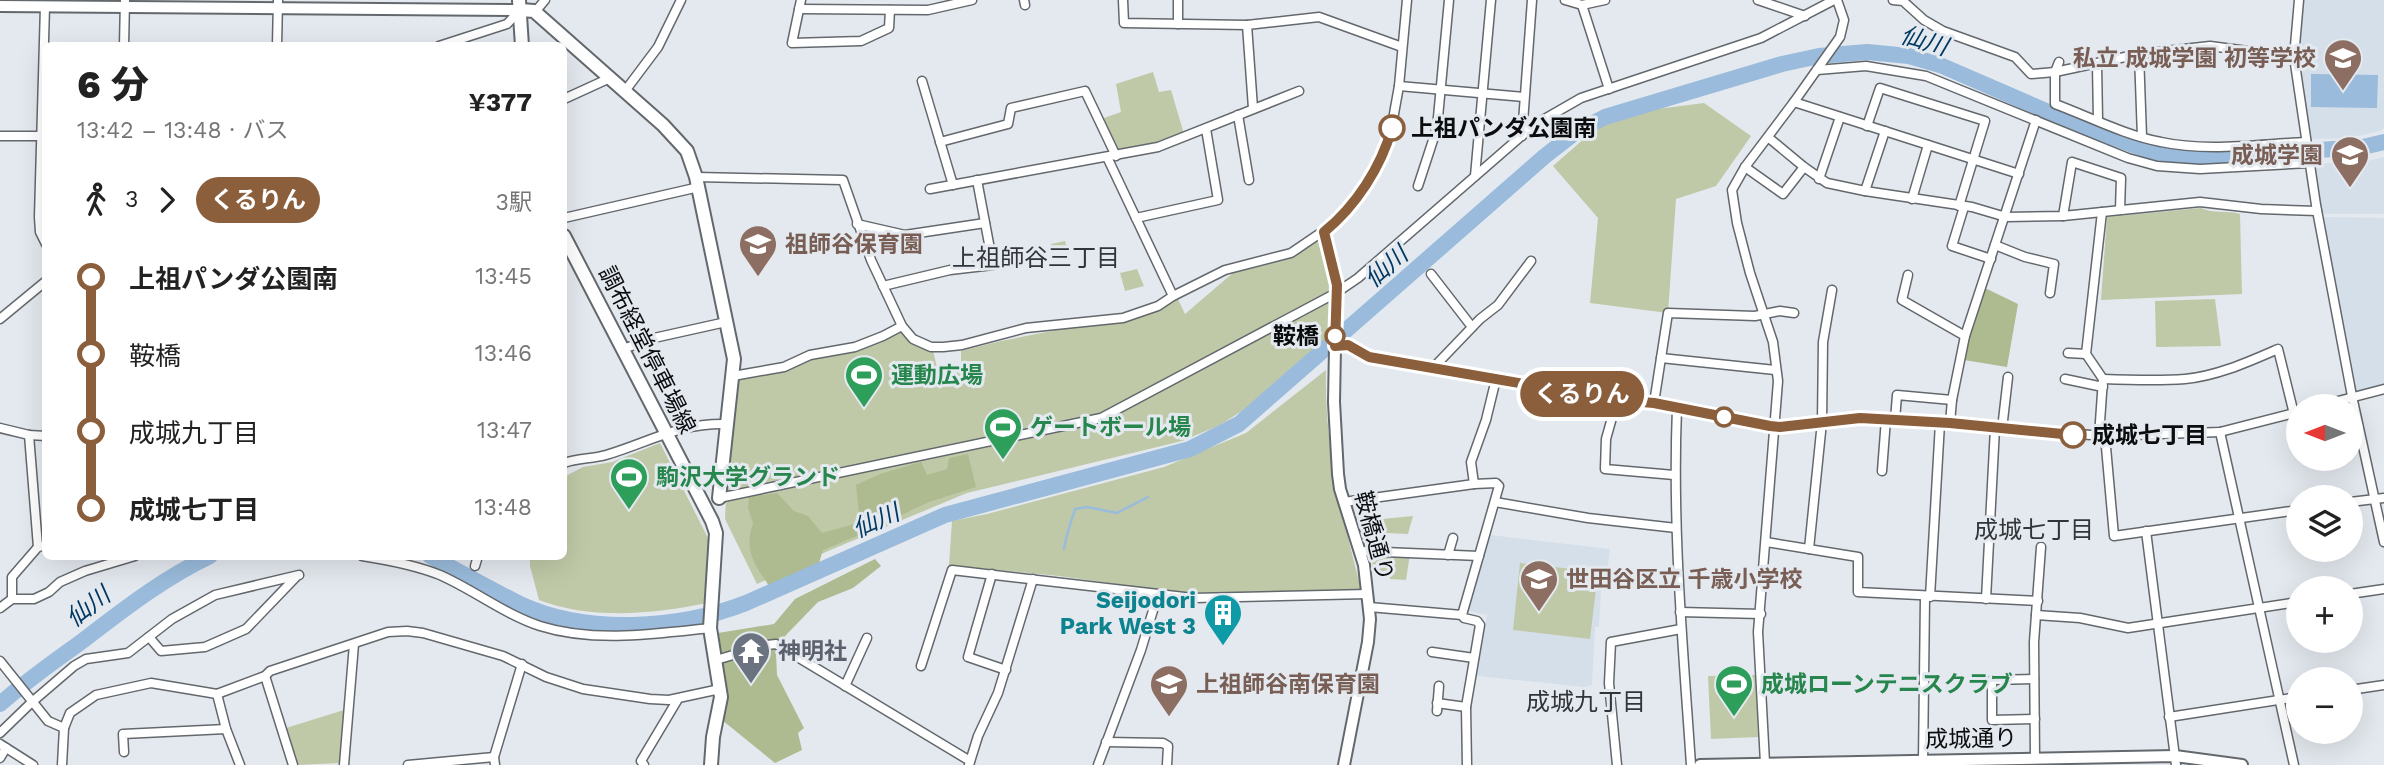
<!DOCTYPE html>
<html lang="ja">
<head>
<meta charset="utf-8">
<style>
	body { margin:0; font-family:"Work Sans","Noto Sans JP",sans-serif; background:#f6f6f6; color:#222; height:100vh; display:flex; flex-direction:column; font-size:26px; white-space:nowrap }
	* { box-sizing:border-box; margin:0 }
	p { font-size:23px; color:#767676 }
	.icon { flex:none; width:38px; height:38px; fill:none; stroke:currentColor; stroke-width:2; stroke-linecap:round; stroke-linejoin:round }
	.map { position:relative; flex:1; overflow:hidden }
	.side { position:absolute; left:42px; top:42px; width:525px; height:518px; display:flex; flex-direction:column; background:#fff; border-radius:10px; box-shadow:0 7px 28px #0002 }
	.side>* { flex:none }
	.badge { padding:0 14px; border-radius:23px; font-size:24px; line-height:46px }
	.needle { width:46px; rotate:270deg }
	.tools { position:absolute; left:2286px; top:394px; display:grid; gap:14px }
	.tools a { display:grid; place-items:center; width:77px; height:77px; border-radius:50%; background:#fff; box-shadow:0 7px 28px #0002; font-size:35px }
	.map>.badge { position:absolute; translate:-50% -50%; box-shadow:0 0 0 4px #fff }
	.legs { display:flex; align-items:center; gap:10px; height:77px; padding:0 35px; font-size:23px }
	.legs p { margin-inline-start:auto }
	.head { display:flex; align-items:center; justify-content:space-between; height:119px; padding:0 35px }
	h1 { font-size:38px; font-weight:800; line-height:52px }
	ul { padding:0 35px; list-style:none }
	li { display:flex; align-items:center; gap:24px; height:77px; font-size:26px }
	li i { display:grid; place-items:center; width:10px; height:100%; margin:0 9px; background:currentColor }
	li i::after { content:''; width:18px; height:18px; margin:-9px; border:5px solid; border-radius:50%; background:#fff }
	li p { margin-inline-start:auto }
	li:first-child i { background:linear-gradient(#0000 50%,currentColor 0) }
	li:last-child i { background:linear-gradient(currentColor 50%,#0000 0) }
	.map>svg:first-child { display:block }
	.built { fill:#d4dfea }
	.green { fill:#bfc9a7 }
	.forest { fill:#aeba90 }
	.water { fill:#9abbdb }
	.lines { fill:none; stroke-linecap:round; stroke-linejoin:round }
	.stream { stroke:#9abbdb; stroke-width:2.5 }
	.river { stroke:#9abbdb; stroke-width:16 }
	.minor-casing { stroke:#63686d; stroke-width:11 }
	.tertiary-casing { stroke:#63686d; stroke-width:14 }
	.secondary-casing { stroke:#63686d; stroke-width:16 }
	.minor { stroke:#fff; stroke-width:8 }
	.tertiary { stroke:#fff; stroke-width:10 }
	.secondary { stroke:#fff; stroke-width:12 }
	.line-1-casing { stroke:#fff; stroke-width:16 }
	.line-1 { stroke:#8b5e3c; stroke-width:10 }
	.stop-1-dot { fill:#fff; stroke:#8b5e3c; stroke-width:3.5 }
	.labels { text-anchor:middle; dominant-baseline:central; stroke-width:6; stroke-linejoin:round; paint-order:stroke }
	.education-label { font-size:23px; font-weight:bold; fill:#785e54; stroke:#e4e9ef; text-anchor:start }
	.stop-label { font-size:23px; font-weight:bold; fill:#0a0c0e; stroke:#e4e9ef; text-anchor:start }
	.street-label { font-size:23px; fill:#0a0c0e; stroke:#e4e9ef }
	.leisure-label { font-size:23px; font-weight:bold; fill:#27864d; stroke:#e4e9ef; text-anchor:start }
	.culture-label { font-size:23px; font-weight:bold; fill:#0d838f; stroke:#e4e9ef; text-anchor:end }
	.worship-label { font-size:23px; font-weight:bold; fill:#5b616d; stroke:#e4e9ef; text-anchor:start }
	.water-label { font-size:24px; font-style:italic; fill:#023962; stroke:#e4e9ef }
	.neighbourhood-label { font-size:24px; fill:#313539; stroke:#e4e9ef }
</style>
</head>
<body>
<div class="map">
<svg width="2384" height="765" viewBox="0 0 2384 765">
	<rect width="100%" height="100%" fill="#e4e9ef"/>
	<g class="built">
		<path d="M2301,0H2384V128L2380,131L2349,138L2309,139L2297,55Z"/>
		<path d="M2384,157V214H2321L2312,164L2368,161Z"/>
		<path d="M2322,217L2384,218V385L2356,391Z"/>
		<path d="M1490,535L1610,549L1607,574H1602L1599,627H1595L1592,685L1585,687L1477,676L1487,615L1468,611Z"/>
	</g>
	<g class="green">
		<path d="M1153,72L1159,92L1171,90L1184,134L1157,145L1117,152L1101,119L1121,112L1116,84Z"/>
		<path d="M1704,103L1751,136L1716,186L1676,199L1668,313L1590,303L1598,218L1553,166L1611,115Z"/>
		<path d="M2201,208C2213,214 2227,210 2240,214L2242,294L2101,300L2107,217Z"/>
		<path d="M1320,238L1330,279L1331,333L1245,409L1220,425L1182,441L967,493L828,551L757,584L725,519L729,437L736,381L741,378L900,330L933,350L938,372L961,368V351L1001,341L1092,323L1128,321L1177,297L1185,314L1234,272L1295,256Z"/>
		<path d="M1065,241L1069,255L1054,258L1051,244Z"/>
		<path d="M1137,269L1144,286L1125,291L1120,273Z"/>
		<path d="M2215,299L2221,346L2156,347L2155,301Z"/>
		<path d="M1326,370C1324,448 1342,515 1361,589L1195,595L1059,576L949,565L952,521L987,514L1164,467L1246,433Z"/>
		<path d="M660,443L711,544L707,603C655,614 590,620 539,600L530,566V557L564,556V477L583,467L612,462Z"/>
		<path d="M1413,516L1408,534L1387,533L1388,547H1384L1382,519Z"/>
		<path d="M1370,552L1410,554L1406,580L1390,579V573L1374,572Z"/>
		<path d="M1520,563L1598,572L1590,639L1513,630Z"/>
		<path d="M1756,675L1758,737L1711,739L1708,676Z"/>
		<path d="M344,710L340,763L297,765L286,728Z"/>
	</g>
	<g class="forest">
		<path d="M1987,289L2018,304L2007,367L1964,360L1982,290Z"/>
		<path d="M968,454L976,487L929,502L864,533L823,550L819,563L771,589C756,566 743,552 753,523L748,508L749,497L777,493L794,511L808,516L822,533L854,524L859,513L856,485L880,474L921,462L927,475L947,469L949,458Z"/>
		<path d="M875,559L881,566L853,588L818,602L786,635L776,653L777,675L804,728L798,733L802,750L775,763L722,720L718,633L774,624L795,599Z"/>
	</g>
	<path class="water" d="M2311,74L2378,75L2377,108L2311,107Z"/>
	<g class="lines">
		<path class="stream" d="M1064,549C1066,534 1071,523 1075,509L1087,507L1117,513L1148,497"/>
		<g class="river">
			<path d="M430,556C460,572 490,589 520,604C586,635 680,629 746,603L945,515L1190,449L1239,424L1545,156L1576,132L1605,117L1782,64L1819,56L1867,52L1909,56L1940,65L2083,127L2158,154L2203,158L2363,147L2384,142"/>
			<path d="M0,704C26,681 53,662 81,642C123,610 162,579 210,556"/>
		</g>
		<defs>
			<g id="minor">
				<path d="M801,0L792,43L861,41L889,28L890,10"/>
				<path d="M1024,0L1025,5"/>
				<path d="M1123,0L1124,23L1247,25L1319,17L1402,47"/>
				<path d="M1178,0V24"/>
				<path d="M1565,0L1582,5L1605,0"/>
				<path d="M1758,0L1805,16"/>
				<path d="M1893,0L1903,1L1924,20L1943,31L2015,57L2031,74L2055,72L2139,54L2210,46L2294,57"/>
				<path d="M2299,0L2294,57L2316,205L2352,396L2384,542"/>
				<path d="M1582,5L1609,89"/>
				<path d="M45,6L39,217L40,232L46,244"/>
				<path d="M799,9L928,10L972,0"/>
				<path d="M535,12L545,0"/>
				<path d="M1247,25L1253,108"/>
				<path d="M124,46L125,0"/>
				<path d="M277,46L278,0"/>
				<path d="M439,46L507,24L520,10"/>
				<path d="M2139,54L2142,137"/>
				<path d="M2059,62L2055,72V104C2090,117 2124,135 2161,142C2207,152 2259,144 2306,142"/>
				<path d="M2097,64L2098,120"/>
				<path d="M1817,70L1866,66L1926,76L2128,158L2157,166L2200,169L2309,163"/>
				<path d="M922,81L953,185"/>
				<path d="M1399,86L1524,97"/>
				<path d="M625,91L658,47L681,0"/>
				<path d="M564,99L610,78"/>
				<path d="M1794,102L2019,174"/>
				<path d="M1238,115L1249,180"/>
				<path d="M1867,126L1880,88L1985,121L1959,206"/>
				<path d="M0,136H46"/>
				<path d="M1522,136L1532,0"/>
				<path d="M1769,138L1804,167L1827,183L1865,191L1972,207L2006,217L2063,216L2200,202L2261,209L2317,211"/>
				<path d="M940,142L1008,124L1011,108L1085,91L1116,156"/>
				<path d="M1107,157L1173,296"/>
				<path d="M1745,167L1783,194L1804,167"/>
				<path d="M1475,176L1491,0"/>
				<path d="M696,177L843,180L871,260L902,326L913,339L931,347H943L962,345L1026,328L1123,318L1158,306L1173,296L1225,270L1291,253L1338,221L1379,164L1390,136L1399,86L1407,0"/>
				<path d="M1819,179L1840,117"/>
				<path d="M1418,186L1437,128L1449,0"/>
				<path d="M930,189L1158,147L1299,91"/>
				<path d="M1865,191L1885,131"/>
				<path d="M1912,199L1928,145"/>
				<path d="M1964,207L1952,246L1991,259"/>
				<path d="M2063,216L2072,162L2121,178L2120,210"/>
				<path d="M564,218L699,187"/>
				<path d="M1136,218L1218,200L1206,129"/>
				<path d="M857,224L905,235L985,223"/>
				<path d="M1324,232L1337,285L1336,293"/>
				<path d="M1995,245L2025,257L2054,264L2050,293"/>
				<path d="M1431,274L1472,327"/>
				<path d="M1908,275L1902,300L1965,336"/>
				<path d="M883,286L950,270L993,265L977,180"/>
				<path d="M0,319L46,281"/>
				<path d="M1335,346L1348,345L1369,357L1411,364L1617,400L1654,403L1780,427L1860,418L2105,436L2220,432L2298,412"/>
				<path d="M623,349L654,338L726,322"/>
				<path d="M2068,353L2086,354"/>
				<path d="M1661,358L1775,370"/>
				<path d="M1433,368L1480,319L1498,305L1531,261"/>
				<path d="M733,376L784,367L810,355L855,347L883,336L902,326"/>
				<path d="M2065,379L2103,387"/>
				<path d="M2103,379C2130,380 2158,381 2185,379C2217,376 2248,362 2278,349L2294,414"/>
				<path d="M1617,400L1606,439L1605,469L1674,475"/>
				<path d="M1654,403L1668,313L1755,316L1780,311L1794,313"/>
				<path d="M2319,406L2384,389"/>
				<path d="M1677,408C1672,528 1683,646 1691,765"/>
				<path d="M1895,420L1897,395L1952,400"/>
				<path d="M1950,423L1952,400L1965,336L2036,120"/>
				<path d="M0,428L29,435L46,436"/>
				<path d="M2002,429L2008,377"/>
				<path d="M2220,432L2294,765"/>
				<path d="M29,435L38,547"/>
				<path d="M2099,436L2103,379L2086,354L2102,212"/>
				<path d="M2105,436L2114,536L2298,510"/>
				<path d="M564,463C577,458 592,459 606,455C650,442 678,423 726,424"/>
				<path d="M1882,471L1886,419"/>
				<path d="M719,498L1101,418L1336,293L1358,278L1534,125L1581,98L1761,38L1834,0"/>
				<path d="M1344,502L1474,484"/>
				<path d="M1495,502L1588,518L1676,528"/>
				<path d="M2350,502L2384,498"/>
				<path d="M2146,531L2176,765"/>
				<path d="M1766,542L1858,557V592L2038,601"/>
				<path d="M1809,549L1822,422L1823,342L1832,290"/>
				<path d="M1361,551L1479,556"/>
				<path d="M1448,555L1453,538"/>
				<path d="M362,556C388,560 415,565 440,575C474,590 504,614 540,626C594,643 655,634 710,628"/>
				<path d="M475,566L478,556"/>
				<path d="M992,574L968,657L1006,670"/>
				<path d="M2350,594L2384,589"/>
				<path d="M1930,597L1940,423"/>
				<path d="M12,599V577L38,547L46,545"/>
				<path d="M1986,599L1995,428"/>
				<path d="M1369,607L1462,615"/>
				<path d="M0,608L12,599H34L49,592L60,582L85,571L135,556"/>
				<path d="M1680,612L1761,614"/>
				<path d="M2036,615L2080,618L2128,628L2298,602"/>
				<path d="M149,637L161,651L205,647L246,629L296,577"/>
				<path d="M1432,652L1474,658"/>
				<path d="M716,660L767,645L776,644L970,761"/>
				<path d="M0,661L48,721L64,728"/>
				<path d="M921,666L952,570L1193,598L1368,594"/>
				<path d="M265,676L293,765"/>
				<path d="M2034,679L1992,680V720L2035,719"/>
				<path d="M845,686L867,638"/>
				<path d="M2350,690L2384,685"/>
				<path d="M217,694L226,729L240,765"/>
				<path d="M1437,703L1466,707"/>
				<path d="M1437,711L1439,686"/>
				<path d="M2169,717L2298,697"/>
				<path d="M0,733L32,702L74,666L86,659L128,653L172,619L215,595L299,575"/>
				<path d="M1106,742L1163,743L1168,746L1167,765"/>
				<path d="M0,744L33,765"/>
				<path d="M124,752L123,734L226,729"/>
				<path d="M0,758L6,748"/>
				<path d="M2035,759L2034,642L2041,547"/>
				<path d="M1923,761L1925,597"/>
				<path d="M1765,763L1758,632L1778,381L1773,342L1750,273L1737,223L1732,190L1745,167L1794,102L1840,37L1844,20L1837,0"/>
				<path d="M62,765L64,728L70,713L96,695L151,683L217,694L265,676L270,671L388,632L407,631L423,633L503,656L546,677L583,689L650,699L669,700L720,689"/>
				<path d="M344,765L354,644"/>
				<path d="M408,765L494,757"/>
				<path d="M495,765L494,757L522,664"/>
				<path d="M644,765L641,761L678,699"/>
				<path d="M969,765L978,736L998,693L1033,579"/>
				<path d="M1098,765L1141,650L1158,594"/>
				<path d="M1467,765L1466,707L1480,625L1477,621L1464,618L1462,615L1499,486L1496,483L1474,484L1471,462L1486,420L1496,379"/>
				<path d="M1617,765L1609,683L1611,642L1681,629"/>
			</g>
			<g id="tertiary">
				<path d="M0,6L520,10"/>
				<path d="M1336,293L1334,402L1338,474L1340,489L1364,565L1370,619L1368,642L1344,765"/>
				<path d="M1700,765L2175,756L2242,765"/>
			</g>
			<g id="secondary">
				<path d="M519,0L522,46"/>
				<path d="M520,10L534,11L663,125L687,151L696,177L734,359L719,498"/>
				<path d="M564,236L712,521L716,533L710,628L721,697L713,737L711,765"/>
			</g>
		</defs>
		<use href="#minor" class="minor-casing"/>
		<use href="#tertiary" class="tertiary-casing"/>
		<use href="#secondary" class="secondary-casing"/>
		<use href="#minor" class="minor"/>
		<use href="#tertiary" class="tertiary"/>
		<use href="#secondary" class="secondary"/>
	</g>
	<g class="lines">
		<defs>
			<path id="line-1" d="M1392,128C1381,167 1356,206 1324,232L1337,285L1335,346L1348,345L1369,357L1617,400L1654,403L1770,426L1780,427L1860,418L1950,423L2073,435"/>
		</defs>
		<use href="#line-1" class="line-1-casing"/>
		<use href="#line-1" class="line-1"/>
	</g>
	<defs>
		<symbol id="school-pin" viewBox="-11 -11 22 30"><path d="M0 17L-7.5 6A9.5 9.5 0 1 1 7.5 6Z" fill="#8d6e63" stroke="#e4e9ef"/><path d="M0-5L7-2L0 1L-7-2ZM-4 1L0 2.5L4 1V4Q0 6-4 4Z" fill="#fff"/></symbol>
		<symbol id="stadium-pin" viewBox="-11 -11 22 30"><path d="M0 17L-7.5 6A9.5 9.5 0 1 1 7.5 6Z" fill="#2e9e5b" stroke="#e4e9ef"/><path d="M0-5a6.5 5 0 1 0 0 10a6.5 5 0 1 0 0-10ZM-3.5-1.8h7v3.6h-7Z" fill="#fff"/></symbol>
		<symbol id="building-pin" viewBox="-11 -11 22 30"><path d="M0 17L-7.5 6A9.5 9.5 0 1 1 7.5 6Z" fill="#0f9aa8" stroke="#e4e9ef"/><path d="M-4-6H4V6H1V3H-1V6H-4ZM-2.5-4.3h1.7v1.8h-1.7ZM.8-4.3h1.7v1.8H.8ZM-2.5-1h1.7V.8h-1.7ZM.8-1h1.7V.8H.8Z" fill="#fff"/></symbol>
		<symbol id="temple-pin" viewBox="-11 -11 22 30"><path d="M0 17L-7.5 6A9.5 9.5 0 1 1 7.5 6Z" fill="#6b7280" stroke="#e4e9ef"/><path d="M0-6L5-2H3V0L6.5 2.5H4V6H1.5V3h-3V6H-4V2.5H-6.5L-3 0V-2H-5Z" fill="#fff"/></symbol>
	</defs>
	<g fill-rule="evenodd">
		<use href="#school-pin" x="2321" y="36" width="44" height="60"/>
		<use href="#school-pin" x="2328" y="133" width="44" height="60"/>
		<use href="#school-pin" x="736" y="222" width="44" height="60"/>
		<use href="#stadium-pin" x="842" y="353" width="44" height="60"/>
		<use href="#stadium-pin" x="981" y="405" width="44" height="60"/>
		<use href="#stadium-pin" x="607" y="455" width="44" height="60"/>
		<use href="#school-pin" x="1517" y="557" width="44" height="60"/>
		<use href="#building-pin" x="1201" y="591" width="44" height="60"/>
		<use href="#temple-pin" x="729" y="629" width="44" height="60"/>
		<use href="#school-pin" x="1147" y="662" width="44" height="60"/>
		<use href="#stadium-pin" x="1712" y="662" width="44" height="60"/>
	</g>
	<g class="stop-1-dot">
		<circle cx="1392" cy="128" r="12"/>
		<circle cx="1335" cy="336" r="9"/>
		<circle cx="1724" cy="417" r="9"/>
		<circle cx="2073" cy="435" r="12"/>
	</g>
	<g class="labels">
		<g class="education-label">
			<text x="2316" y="58" text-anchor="end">私立 成城学園 初等学校</text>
			<text x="2323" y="155" text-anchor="end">成城学園</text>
			<text x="785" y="244">祖師谷保育園</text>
			<text x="1566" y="579">世田谷区立 千歳小学校</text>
			<text x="1196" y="684">上祖師谷南保育園</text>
		</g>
		<g class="stop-label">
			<text x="1411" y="128">上祖パンダ公園南</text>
			<text x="1319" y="336" text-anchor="end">鞍橋</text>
			<text x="2092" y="435">成城七丁目</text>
		</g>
		<g class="street-label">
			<text transform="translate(647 350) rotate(63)">調布経堂停車場線</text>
			<text transform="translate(1374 536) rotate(75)">鞍橋通り</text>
			<text transform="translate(1971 739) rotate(-1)">成城通り</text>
		</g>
		<g class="leisure-label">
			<text x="891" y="375">運動広場</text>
			<text x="1030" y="427">ゲートボール場</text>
			<text x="656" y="477">駒沢大学グランド</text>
			<text x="1761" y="684">成城ローンテニスクラブ</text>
		</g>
		<g class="culture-label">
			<text x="1196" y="600">Seijodori<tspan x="1196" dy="26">Park West 3</tspan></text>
		</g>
		<g class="worship-label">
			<text x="778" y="651">神明社</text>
		</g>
		<g class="water-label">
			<text transform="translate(1924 41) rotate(16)">仙川</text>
			<text transform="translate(1386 267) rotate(-41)">仙川</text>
			<text transform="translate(876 521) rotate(-24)">仙川</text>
			<text transform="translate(88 607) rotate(-38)">仙川</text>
		</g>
		<g class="neighbourhood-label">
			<text x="1036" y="258">上祖師谷三丁目</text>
			<text x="2034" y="530">成城七丁目</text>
			<text x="1586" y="702">成城九丁目</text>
		</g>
	</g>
</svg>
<div class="tools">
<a><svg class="needle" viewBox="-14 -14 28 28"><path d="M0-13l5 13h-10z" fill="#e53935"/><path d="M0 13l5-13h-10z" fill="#767676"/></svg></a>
<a><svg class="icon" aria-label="layers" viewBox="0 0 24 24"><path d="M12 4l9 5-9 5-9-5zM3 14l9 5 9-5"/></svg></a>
<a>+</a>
<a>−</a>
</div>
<b class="badge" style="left:1582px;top:394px;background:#8b5e3c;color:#fff">くるりん</b>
<section class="side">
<div class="head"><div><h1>6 分</h1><p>13:42 – 13:48 · バス</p></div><b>¥377</b></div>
<div class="legs"><svg class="icon" aria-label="walk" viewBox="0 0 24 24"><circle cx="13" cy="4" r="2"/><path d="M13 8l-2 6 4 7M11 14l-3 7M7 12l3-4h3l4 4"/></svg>3<svg class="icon" aria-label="forward" viewBox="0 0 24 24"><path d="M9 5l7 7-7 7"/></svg><b class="badge" style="background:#8b5e3c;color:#fff">くるりん</b><p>3駅</p></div>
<ul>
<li><i style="color:#8b5e3c"></i><b>上祖パンダ公園南</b><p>13:45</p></li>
<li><i style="color:#8b5e3c"></i><span>鞍橋</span><p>13:46</p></li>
<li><i style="color:#8b5e3c"></i><span>成城九丁目</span><p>13:47</p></li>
<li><i style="color:#8b5e3c"></i><b>成城七丁目</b><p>13:48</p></li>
</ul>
</section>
</div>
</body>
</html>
